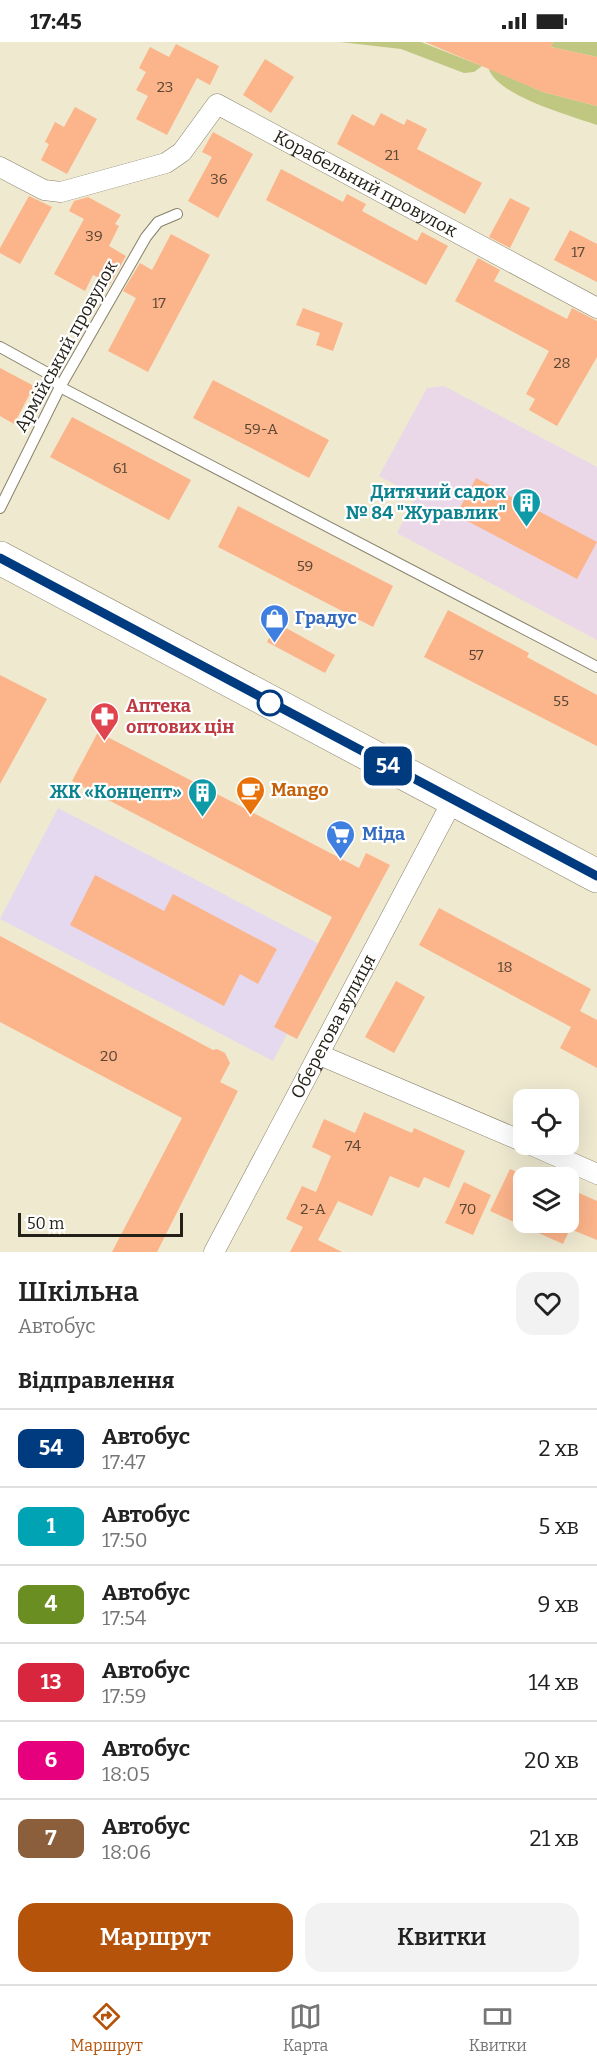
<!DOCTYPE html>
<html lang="uk">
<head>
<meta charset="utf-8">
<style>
	body { margin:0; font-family:Bitter,serif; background:#f2f2f2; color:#222; height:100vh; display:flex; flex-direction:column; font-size:22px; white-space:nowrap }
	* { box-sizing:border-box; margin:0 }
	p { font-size:20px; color:#767676 }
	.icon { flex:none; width:33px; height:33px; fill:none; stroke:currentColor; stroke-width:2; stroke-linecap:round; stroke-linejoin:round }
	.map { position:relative; height:1210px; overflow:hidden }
	.drawer { display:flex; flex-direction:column; background:#fff; flex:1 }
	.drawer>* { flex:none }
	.badge { padding:0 12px; border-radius:9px; font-size:21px; line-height:39px }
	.controls { position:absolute; left:513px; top:1047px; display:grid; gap:12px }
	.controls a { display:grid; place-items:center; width:66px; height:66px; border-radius:12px; background:#fff; box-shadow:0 6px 24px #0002; font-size:30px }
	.scale { position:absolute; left:18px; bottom:15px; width:165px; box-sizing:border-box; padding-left:6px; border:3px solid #232117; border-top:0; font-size:16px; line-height:21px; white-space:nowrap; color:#232117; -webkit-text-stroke:4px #fff; paint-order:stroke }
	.map>.badge { position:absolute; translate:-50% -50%; box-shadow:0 0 0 3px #fff }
	h2 { padding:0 18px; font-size:22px; line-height:54px }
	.round { display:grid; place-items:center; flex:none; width:63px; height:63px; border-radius:18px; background:#f2f2f2 }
	.summary { display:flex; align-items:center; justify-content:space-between; height:102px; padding:0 18px }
	h1 { font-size:28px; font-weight:600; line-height:45px }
	.cta { display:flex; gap:12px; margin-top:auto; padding:12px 18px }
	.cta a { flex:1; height:69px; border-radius:18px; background:#b45309; color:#fff; font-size:24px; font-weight:600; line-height:69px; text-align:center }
	.cta a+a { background:#f2f2f2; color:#222 }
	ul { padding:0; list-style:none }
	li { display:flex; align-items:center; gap:18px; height:78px; padding:0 18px; border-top:2px solid #e0e0e0 }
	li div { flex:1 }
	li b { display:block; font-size:22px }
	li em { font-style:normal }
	li .badge { min-width:66px; font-weight:700; text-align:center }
	.status { display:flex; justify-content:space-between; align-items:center; height:42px; padding:0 30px; background:#fff; direction:ltr }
	.status svg { height:16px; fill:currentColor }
	.menu { display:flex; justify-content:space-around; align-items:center; height:84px; border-top:2px solid #e0e0e0; background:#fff; font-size:16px; color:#767676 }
	.menu a { display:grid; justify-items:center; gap:3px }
	.menu .on { color:#b45309 }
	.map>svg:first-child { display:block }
	.commercial { fill:#e4d9ee }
	.education { fill:#ead8e9 }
	.green { fill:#c0c781 }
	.building { fill:#fcb48a }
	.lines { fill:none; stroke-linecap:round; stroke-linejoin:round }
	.lane-casing { stroke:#87816b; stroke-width:12 }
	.street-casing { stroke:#87816b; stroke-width:21 }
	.highway-casing { stroke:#87816b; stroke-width:34 }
	.lane { stroke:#fff; stroke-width:10 }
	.street { stroke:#fff; stroke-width:20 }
	.highway { stroke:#fff; stroke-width:33 }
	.line-casing { stroke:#fff; stroke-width:14 }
	.line { stroke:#003b80; stroke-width:9 }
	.stop-dot { fill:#fff; stroke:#003b80; stroke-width:3 }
	.labels { text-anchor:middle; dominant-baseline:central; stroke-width:4.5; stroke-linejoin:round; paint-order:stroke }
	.number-label { font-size:15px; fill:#594634 }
	.street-label { font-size:18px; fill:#232117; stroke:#fff }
	.culture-label { font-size:18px; font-weight:bold; fill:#0d838f; stroke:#fff; text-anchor:end }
	.shop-label { font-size:18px; font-weight:bold; fill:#366cbe; stroke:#fff; text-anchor:start }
	.health-label { font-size:18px; font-weight:bold; fill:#be3a42; stroke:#fff; text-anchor:start }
	.food-label { font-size:18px; font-weight:bold; fill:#c56008; stroke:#fff; text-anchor:start }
</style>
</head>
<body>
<div class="status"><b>17:45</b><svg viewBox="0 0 49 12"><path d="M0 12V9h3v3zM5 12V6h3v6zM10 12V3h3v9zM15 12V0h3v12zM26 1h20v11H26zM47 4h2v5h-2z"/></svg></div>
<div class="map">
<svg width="597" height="1210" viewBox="0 0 597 1210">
	<rect width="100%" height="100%" fill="#efe9d0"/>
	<path class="commercial" d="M58,766L331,908L273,1019L0,877Z"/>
	<path class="education" d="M444,344L597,425V598L397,491L416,454L379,434L427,346Z"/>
	<g class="green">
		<path d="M340,0H421L482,24L474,30L464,31L401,7Z"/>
		<path d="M553,0H597V15L551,5Z"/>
		<path d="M502,3L497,30L543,50L597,64V83C569,73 501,55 489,28Z"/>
	</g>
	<g class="building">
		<path d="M425,0H553L551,5L597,15V64L543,50Z"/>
		<path d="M176,2L219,24L210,43L197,36L167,93L136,77L148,54L136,48L146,30L139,26L150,5L169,15Z"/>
		<path d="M265,17L294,35L271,71L243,53Z"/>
		<path d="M75,65L97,77L67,132L41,118L49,102L45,100L55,80L64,85Z"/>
		<path d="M381,71L404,83L407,77L427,87L417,107L482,141L465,172L337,102L352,72L374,84Z"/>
		<path d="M213,90L253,112L218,176L188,159L212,115L202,110Z"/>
		<path d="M281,127L343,160L347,152L366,162L362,169L417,199L422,190L448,204L426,243L266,158Z"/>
		<path d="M29,154L52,165L20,222L0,211V206Z"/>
		<path d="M88,155L121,173L115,182L119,184L109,204L126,214L110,242L93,233L85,249L54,232L84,177L69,169L74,159Z"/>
		<path d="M510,156L530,166L510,206L489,195Z"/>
		<path d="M570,188L597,202V240L554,218Z"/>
		<path d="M171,192L210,213L148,330L108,309L136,256L123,249L140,221L152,228Z"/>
		<path d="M478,216L500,228L494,239L567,277L572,266L597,279V315L557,384L529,368L535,357L526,352L549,309L455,259Z"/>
		<path d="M303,266L343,281L333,309L316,303L320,291L296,283Z"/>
		<path d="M0,326L34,344L14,382L0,374Z"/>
		<path d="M213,338L329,398L309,436L193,376Z"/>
		<path d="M72,375L191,438L169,478L50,415Z"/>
		<path d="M476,436L597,500L577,537L456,473Z"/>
		<path d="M238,464L393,544L373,585L218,505Z"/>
		<path d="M448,568L529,611L527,615L597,653V704L424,615Z"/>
		<path d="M277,581L335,613L325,631L267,600Z"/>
		<path d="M0,633L47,657L0,742Z"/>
		<path d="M98,690L359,826L366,811L390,823L297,997L274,985L332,875L72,739Z"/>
		<path d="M95,833L164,869L173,852L277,907L258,942L240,932L224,964L70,883Z"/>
		<path d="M439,866L591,947L580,969L597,978V1026L560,1006L571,985L419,903Z"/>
		<path d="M0,894L213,1008L217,1007L225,1011L230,1021L220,1040L238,1049L157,1210H112L182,1076L0,980Z"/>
		<path d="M396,939L425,955L394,1011L365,995Z"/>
		<path d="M364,1070L412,1091L414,1086L465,1109L449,1146L424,1135L419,1146L390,1134L372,1174L338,1159L318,1198L342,1210H290L303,1185L286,1177L302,1144L316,1150L331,1114L312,1105L324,1077L355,1091Z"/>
		<path d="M510,1127L524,1133V1180H568V1146L597,1159V1198L570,1187L563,1202L490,1169Z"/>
		<path d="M464,1140L491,1153L473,1193L445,1181Z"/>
	</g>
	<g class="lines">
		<defs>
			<g id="lane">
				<path d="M0,305L49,332L60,345L597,625"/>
				<path d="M0,466L60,345L146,195L158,180L177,172"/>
			</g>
			<g id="street">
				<path id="s1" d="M0,125L44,148L61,150L166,121L182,110L217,62L597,266"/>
				<path d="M320,1013L524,1100"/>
				<path d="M529,1102L597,1132"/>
				<path id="s2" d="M214,1210L453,758"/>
			</g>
			<path id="highway" d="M0,516L597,834"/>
		</defs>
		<use href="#lane" class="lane-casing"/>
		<use href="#street" class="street-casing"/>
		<use href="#highway" class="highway-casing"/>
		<use href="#lane" class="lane"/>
		<use href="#street" class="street"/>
		<use href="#highway" class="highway"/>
	</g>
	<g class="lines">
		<defs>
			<path id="line" d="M0,516L597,834"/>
		</defs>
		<use href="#line" class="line-casing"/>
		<use href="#line" class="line"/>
	</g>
	<defs>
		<symbol id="building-pin" viewBox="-11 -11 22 30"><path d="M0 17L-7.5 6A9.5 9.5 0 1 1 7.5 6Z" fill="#0f9aa8" stroke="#fff"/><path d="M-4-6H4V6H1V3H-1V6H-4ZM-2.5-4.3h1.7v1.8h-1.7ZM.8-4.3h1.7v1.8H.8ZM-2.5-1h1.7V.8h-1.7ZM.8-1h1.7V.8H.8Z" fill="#fff"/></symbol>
		<symbol id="shop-pin" viewBox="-11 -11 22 30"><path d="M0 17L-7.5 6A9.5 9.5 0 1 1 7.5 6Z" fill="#3f7fe0" stroke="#fff"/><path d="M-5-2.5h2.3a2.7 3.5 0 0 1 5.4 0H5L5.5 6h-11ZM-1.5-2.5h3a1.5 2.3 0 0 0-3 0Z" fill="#fff"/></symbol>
		<symbol id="pharmacy-pin" viewBox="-11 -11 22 30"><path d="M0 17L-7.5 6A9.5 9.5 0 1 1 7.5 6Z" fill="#e0444e" stroke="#fff"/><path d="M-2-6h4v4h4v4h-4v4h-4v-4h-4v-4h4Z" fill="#fff"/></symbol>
		<symbol id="cafe-pin" viewBox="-11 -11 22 30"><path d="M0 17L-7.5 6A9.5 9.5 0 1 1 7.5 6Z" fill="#e8710a" stroke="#fff"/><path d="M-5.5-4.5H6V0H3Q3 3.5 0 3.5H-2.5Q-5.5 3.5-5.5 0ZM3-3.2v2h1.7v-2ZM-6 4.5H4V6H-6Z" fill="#fff"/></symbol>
		<symbol id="supermarket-pin" viewBox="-11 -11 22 30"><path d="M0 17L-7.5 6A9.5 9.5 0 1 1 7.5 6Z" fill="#3f7fe0" stroke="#fff"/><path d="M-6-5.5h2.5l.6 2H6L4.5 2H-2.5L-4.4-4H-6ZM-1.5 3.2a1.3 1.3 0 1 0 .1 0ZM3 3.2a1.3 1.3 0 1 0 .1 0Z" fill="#fff"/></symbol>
	</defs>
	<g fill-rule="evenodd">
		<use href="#building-pin" x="510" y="444" width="33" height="45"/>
		<use href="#shop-pin" x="258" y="560" width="33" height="45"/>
		<use href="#pharmacy-pin" x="88" y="658" width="33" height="45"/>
		<use href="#cafe-pin" x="234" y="732" width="33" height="45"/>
		<use href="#building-pin" x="186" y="734" width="33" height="45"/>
		<use href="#supermarket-pin" x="324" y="776" width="33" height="45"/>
	</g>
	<circle class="stop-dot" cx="270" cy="661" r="12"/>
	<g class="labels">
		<g class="number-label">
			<text x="165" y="45">23</text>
			<text x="392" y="113">21</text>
			<text x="219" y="137">36</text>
			<text x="94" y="194">39</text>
			<text x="578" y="210">17</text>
			<text x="159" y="261">17</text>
			<text x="562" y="321">28</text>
			<text x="261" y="387">59-А</text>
			<text x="120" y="426">61</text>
			<text x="305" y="524">59</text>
			<text x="476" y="613">57</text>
			<text x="561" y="659">55</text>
			<text x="505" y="925">18</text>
			<text x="109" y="1014">20</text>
			<text x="353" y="1104">74</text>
			<text x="313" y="1167">2-А</text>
			<text x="468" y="1167">70</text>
		</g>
		<g class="street-label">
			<text stroke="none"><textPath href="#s1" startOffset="423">Корабельний провулок</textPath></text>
			<text transform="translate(66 304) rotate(-61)">Армійський провулок</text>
			<text stroke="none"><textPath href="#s2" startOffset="255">Оберегова вулиця</textPath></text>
		</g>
		<g class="culture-label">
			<text x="506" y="450">Дитячий садок<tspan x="506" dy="21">№ 84 "Журавлик"</tspan></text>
			<text x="182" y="750">ЖК «Концепт»</text>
		</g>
		<g class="shop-label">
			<text x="295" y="576">Градус</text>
			<text x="362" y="792">Міда</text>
		</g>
		<g class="health-label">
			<text x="126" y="664">Аптека<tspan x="126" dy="21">оптових цін</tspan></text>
		</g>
		<g class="food-label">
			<text x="271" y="748">Mango</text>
		</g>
	</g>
</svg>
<div class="controls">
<a><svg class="icon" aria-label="locate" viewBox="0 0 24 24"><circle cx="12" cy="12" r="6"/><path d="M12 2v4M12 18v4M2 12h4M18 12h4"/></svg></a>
<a><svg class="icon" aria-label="layers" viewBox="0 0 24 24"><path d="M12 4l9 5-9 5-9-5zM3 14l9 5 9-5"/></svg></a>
</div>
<div class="scale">50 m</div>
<b class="badge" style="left:388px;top:724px;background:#003b80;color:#fff">54</b>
</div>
<section class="drawer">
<div class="summary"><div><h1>Шкільна</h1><p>Автобус</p></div><a class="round"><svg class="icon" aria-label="heart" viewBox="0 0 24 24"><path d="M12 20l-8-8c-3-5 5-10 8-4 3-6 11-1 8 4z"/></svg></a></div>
<h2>Відправлення</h2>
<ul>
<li><span class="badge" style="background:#003b80;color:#fff">54</span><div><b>Автобус</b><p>17:47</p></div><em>2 хв</em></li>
<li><span class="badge" style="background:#00a3b4;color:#fff">1</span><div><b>Автобус</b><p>17:50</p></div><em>5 хв</em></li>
<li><span class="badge" style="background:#6b8e23;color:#fff">4</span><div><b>Автобус</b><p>17:54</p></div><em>9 хв</em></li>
<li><span class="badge" style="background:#d7263d;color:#fff">13</span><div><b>Автобус</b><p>17:59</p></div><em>14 хв</em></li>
<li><span class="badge" style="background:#e6007e;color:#fff">6</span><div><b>Автобус</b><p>18:05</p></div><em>20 хв</em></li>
<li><span class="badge" style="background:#8b5e3c;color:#fff">7</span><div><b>Автобус</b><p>18:06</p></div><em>21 хв</em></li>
</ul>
<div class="cta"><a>Маршрут</a><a>Квитки</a></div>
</section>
<nav class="menu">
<a class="on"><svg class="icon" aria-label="directions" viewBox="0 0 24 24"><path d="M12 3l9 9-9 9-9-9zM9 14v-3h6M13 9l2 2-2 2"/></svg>Маршрут</a>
<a><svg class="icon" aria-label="map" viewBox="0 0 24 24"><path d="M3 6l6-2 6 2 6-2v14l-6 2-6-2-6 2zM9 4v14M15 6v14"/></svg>Карта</a>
<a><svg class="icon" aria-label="tickets" viewBox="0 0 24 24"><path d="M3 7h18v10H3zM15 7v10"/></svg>Квитки</a>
</nav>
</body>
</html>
